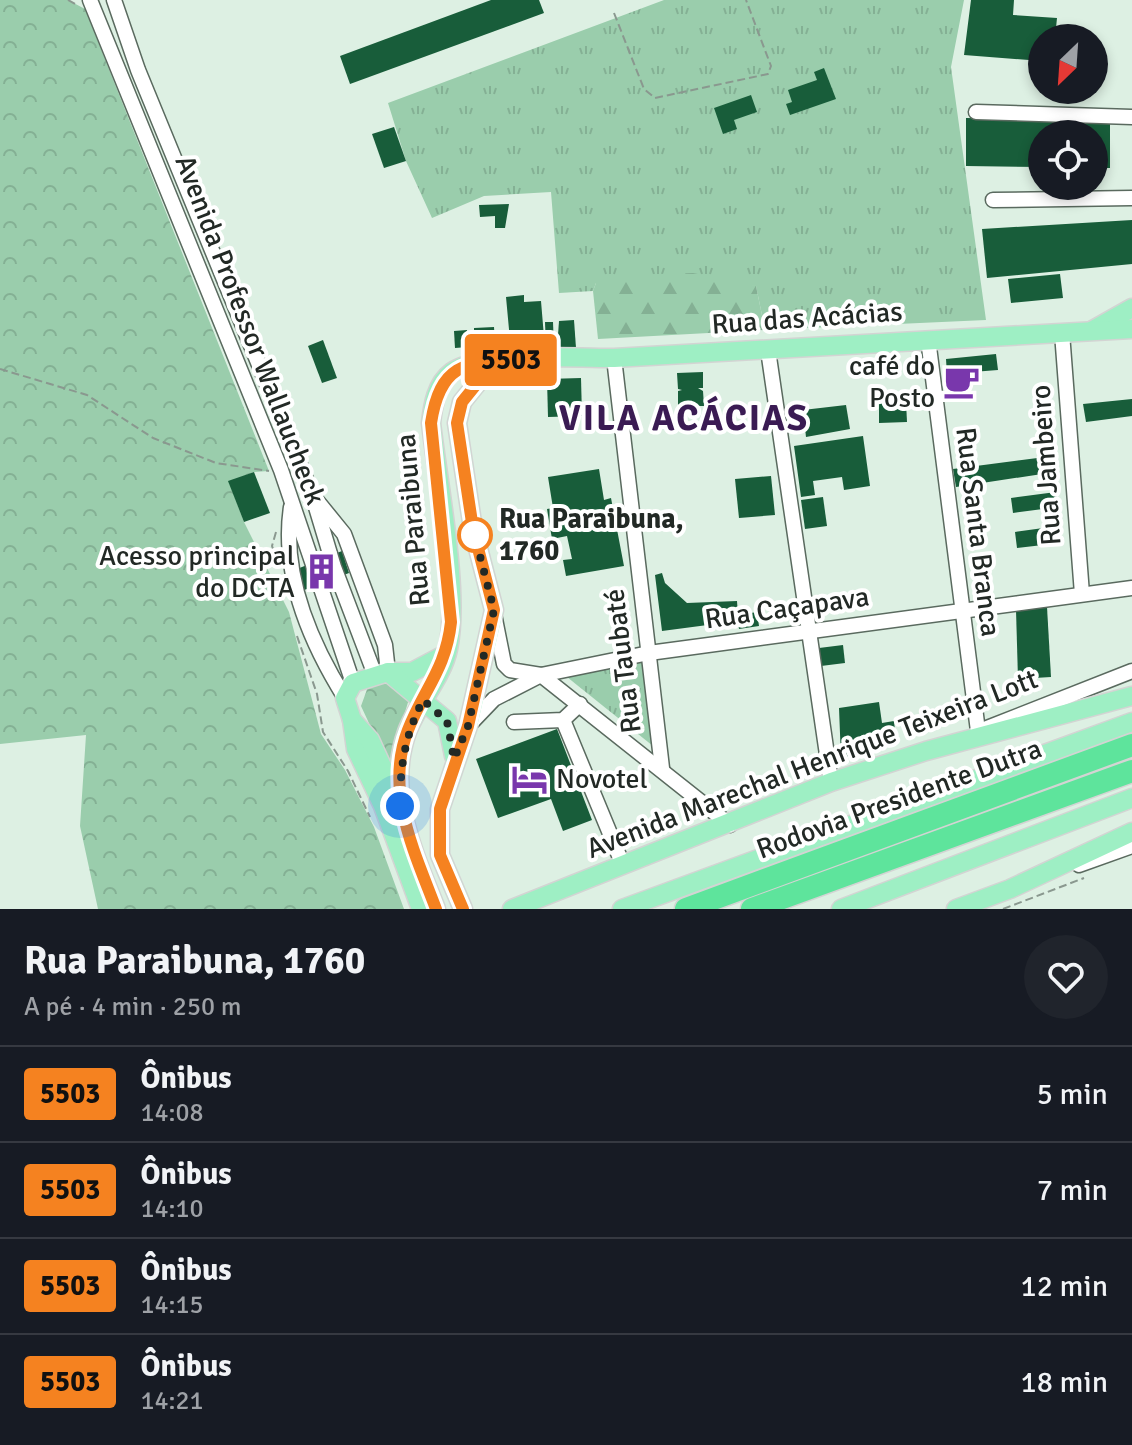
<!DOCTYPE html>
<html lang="pt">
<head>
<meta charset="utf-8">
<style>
	body { margin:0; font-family:Signika,sans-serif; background:#20242c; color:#f1f3f6; height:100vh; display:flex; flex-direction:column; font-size:30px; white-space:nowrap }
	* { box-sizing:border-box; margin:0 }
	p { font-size:26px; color:#9ea1a6 }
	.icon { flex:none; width:44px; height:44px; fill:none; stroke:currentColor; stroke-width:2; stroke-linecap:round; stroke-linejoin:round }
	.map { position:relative; height:909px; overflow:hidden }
	.details { display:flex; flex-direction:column; background:#171b24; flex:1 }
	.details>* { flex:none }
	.badge { padding:0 16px; border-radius:6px; font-size:28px; line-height:52px }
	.needle { width:52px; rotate:205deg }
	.buttons { position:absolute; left:1028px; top:24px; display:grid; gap:16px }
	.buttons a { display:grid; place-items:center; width:80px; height:80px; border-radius:50%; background:#171b24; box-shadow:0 4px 12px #0003; font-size:40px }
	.you { position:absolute; width:40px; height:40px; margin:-20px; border:6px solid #fff; border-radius:50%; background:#1a73e8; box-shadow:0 0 0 12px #1a73e833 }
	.map>.badge { position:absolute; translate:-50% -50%; box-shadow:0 0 0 4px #fff }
	.round { display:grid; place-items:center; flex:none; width:84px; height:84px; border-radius:42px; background:#20242c }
	.overview { display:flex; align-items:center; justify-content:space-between; height:136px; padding:0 24px }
	h1 { font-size:38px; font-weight:700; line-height:60px }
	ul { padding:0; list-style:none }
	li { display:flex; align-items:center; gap:24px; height:96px; padding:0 24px; border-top:2px solid #363941 }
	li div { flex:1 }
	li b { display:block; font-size:30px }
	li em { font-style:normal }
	li .badge { min-width:88px; font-weight:700; text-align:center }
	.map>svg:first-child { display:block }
	.grass { fill:url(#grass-tufts) }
	.forest { fill:url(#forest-firs) }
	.park { fill:url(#park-crowns) }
	.building { fill:#185d3a }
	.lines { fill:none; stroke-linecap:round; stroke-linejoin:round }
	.minor-casing { stroke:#5a6a5f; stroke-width:17 }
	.major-casing { stroke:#d3d4d3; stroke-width:21 }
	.highway-casing { stroke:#d3d4d3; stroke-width:25 }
	.path { stroke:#8a988f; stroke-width:2; stroke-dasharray:8 4; stroke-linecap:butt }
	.minor { stroke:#fff; stroke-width:14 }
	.major { stroke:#9eefc4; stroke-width:18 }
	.highway { stroke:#5ee49c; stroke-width:22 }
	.line-casing { stroke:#fff; stroke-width:18 }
	.line { stroke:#f58220; stroke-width:12 }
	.walk { stroke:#222925; stroke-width:8; stroke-dasharray:0 14.4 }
	.stop-dot { fill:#fff; stroke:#f58220; stroke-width:4 }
	.labels { text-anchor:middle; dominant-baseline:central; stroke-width:8; stroke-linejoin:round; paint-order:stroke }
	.street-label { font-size:28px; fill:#222925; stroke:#fff }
	.poi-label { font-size:28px; fill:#222925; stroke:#fff; text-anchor:end }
	.stop-label { font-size:28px; font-weight:bold; fill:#222925; stroke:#fff; text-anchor:start }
	.district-label { font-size:36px; font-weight:bold; letter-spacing:2px; fill:#3a1b53; stroke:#fff }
</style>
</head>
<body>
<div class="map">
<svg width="1132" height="909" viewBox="0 0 1132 909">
	<defs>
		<pattern id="grass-tufts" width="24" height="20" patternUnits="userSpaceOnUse" patternTransform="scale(2)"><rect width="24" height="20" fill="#9acdac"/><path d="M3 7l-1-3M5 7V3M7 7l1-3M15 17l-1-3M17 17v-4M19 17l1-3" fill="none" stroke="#84b094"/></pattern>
		<pattern id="forest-firs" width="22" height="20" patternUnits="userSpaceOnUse" patternTransform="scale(2)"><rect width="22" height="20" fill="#9acdac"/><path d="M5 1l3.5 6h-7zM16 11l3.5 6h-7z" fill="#84b094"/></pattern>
		<pattern id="park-crowns" width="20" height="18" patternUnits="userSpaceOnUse" patternTransform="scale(2)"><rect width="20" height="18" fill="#9acdac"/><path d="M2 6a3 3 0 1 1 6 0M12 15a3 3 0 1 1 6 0" fill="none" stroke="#84b094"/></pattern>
	</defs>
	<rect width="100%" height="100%" fill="#ddf0e3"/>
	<g class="grass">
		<path d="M664,0H964L951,67L986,320L765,330L756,286L596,283L593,291L559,293L551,192L484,196L432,218L406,161L388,103Z"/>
		<path d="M642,659L653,746L562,673Z"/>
	</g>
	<path class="forest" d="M693,273L756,286L765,330L598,339L593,291L596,283L626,275Z"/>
	<g class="park">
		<path d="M0,0H68L85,9L269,471L254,472L229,482L244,522L289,612L321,734L345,770L374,827L404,909H98L80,826L86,735L0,744Z"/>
		<path d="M369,684H387L409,699L399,732L394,777L361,706Z"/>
	</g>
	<g class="building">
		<path d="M491,0H539L544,13L350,84L340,56Z"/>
		<path d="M971,0H1014L1013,15L1057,18L1055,38H1042V61L964,55Z"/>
		<path d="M824,68L836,99L790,115L786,104L792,102L788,90L817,80L814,72Z"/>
		<path d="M751,95L757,112L734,120L737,129L723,134L714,108Z"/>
		<path d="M966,118L1110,120V168H1094V134H1042V167L966,166Z"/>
		<path d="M394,127L406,161L384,168L372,134Z"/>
		<path d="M509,204L505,228H495V216L480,217L479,205Z"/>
		<path d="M1132,220V264L987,278L982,229Z"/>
		<path d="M1060,274L1063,298L1011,303L1008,279Z"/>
		<path d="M524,295V302L541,301L544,337L528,338L529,349L511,351L506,297Z"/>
		<path d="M574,320L576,348L557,349L559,321Z"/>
		<path d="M545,322H553L554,348H546Z"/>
		<path d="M494,327L495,345H474V328Z"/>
		<path d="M467,330L468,347L455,348L454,331Z"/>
		<path d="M323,340L337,378L322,383L308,346Z"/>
		<path d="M996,354L998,370L947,374L946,359Z"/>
		<path d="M703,372V388H698L703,391L704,406H678V391L682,390L678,389L677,373Z"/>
		<path d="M581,378L582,416L548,417L547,379Z"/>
		<path d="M1132,399V416L1086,422L1083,404Z"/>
		<path d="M906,402L907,422L879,423V403Z"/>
		<path d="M846,405L850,429L806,437L803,410Z"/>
		<path d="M863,436L870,486L844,490L842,477L813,481L815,495L801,497L794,446Z"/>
		<path d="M1053,456L1055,472L956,487L953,469Z"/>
		<path d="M599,469L604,500L611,498L624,566L566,576L563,560L572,559L567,536L552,539L547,509L553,508L548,477Z"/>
		<path d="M254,472L270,513L244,522L228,481Z"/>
		<path d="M771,476L775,515L739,518L735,479Z"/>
		<path d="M1056,492L1058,507L1013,513L1011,498Z"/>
		<path d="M823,497L827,526L805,529L801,500Z"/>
		<path d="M1058,526L1060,543L1017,548L1015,532Z"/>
		<path d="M342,551L349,573L299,592L292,571Z"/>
		<path d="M662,573L665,583L687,603L737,601L738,615L757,612L759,626L739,629L738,621L662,631L655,575Z"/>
		<path d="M1047,607L1051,677L1018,679L1016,610Z"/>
		<path d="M843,645L845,663L821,666L819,648Z"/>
		<path d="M879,702L882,723L894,721L895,731L879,733L882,743L841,759L839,708Z"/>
		<path d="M557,729L592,820L563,831L551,799L498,818L476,759Z"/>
	</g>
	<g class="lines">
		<defs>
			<g id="minor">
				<path d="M90,0L281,470L353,683"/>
				<path d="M114,0L138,70L312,494L334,567L375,675"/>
				<path d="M976,112L1132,117"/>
				<path d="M993,200L1132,198"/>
				<path d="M1062,333L1082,594"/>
				<path d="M928,339L978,731"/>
				<path d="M768,350L831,782"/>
				<path d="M614,358L662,768"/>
				<path d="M318,502L344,534L385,645L388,672"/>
				<path d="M291,507C281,573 310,642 345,698"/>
				<path d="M494,614L504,664L510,670L541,675L730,825"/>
				<path d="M563,720L623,865"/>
				<path d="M514,722L563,720L580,704"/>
				<path d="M471,723L494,699L541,675L649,653L1132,588"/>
				<path d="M987,728L1132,671"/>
				<path d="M1079,865L1132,846"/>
			</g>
			<g id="major">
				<path d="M1093,330L1132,308"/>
				<path d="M388,672H412L446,654"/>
				<path d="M352,720L356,749L383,806L421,909"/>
				<path d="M397,799L370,740L352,720L345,698L353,683L388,672L447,721L454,756"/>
				<path d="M436,909C414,853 385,793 407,732C417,704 442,678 448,649C460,592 438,484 431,423C433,405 436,384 452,372C478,352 578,358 614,358L1132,329"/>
				<path d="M463,909L440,855V809L468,726L494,610L473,529L457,423L462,402L479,381L515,365"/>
				<path d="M512,909L831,782L926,751L1132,696"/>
				<path d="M622,909L1132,722"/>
				<path d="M841,909L1132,798"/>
				<path d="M956,909L1010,889L1132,832"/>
			</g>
			<g id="highway">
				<path d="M686,909L1132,745"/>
				<path d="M752,909L1132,771"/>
			</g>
		</defs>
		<use href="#minor" class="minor-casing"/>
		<use href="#major" class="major-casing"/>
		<use href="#highway" class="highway-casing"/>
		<g class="path">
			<path d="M68,0L77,5"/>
			<path d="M614,13L644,89L655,98L768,74L771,66L746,0"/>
			<path d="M0,369L87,395L153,438L216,463L269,471"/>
			<path d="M276,532L272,546L277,560"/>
			<path d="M297,636L317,694L323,732L348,771L370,817"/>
			<path d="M1003,909L1084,878"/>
		</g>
		<use href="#minor" class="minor"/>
		<use href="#major" class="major"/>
		<use href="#highway" class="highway"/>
	</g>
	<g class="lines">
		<defs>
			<path id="line" d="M436,909C415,853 384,791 408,730C424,689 446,669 451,622L431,423C441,357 472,363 528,358L479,381L462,402L457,423L473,529L494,610L468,726L440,809V855L463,909"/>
		</defs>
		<use href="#line" class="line-casing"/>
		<use href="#line" class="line"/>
		<path class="walk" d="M400,806C400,765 405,736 423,700L447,721L454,759L468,726L494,610L473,529L475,535"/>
	</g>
	<defs>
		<symbol id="cafe-bare" viewBox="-9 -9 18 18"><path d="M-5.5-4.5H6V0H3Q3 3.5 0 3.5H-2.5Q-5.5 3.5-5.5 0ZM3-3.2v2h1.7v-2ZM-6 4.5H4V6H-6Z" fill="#7937ac" stroke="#fff" stroke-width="2.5" paint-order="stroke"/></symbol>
		<symbol id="building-bare" viewBox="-9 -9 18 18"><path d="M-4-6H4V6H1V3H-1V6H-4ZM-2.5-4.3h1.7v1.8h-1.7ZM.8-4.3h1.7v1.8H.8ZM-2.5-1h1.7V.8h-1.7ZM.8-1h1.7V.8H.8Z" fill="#7937ac" stroke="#fff" stroke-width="2.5" paint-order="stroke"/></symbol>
		<symbol id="hotel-bare" viewBox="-9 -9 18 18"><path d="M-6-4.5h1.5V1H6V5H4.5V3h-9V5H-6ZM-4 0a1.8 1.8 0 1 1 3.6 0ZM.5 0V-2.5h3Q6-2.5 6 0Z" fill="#7937ac" stroke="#fff" stroke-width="2.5" paint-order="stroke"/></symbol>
	</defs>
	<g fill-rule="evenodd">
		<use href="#cafe-bare" x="936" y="356" width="51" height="51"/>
		<use href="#building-bare" x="296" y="546" width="51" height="51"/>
		<use href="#hotel-bare" x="504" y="754" width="51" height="51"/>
	</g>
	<circle class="stop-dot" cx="475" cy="535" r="16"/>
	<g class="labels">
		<g class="street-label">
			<text transform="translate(807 318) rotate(-4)">Rua das Acácias</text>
			<text transform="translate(250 330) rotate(69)">Avenida Professor Wallaucheck</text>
			<text transform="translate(1046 465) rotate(-94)">Rua Jambeiro</text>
			<text transform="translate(413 520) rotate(-95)">Rua Paraibuna</text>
			<text transform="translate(978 532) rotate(83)">Rua Santa Branca</text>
			<text transform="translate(787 608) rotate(-8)">Rua Caçapava</text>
			<text transform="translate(623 661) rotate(-97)">Rua Taubaté</text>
			<text transform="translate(812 764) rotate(-21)">Avenida Marechal Henrique Teixeira Lott</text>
			<text transform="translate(899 799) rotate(-20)">Rodovia Presidente Dutra</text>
		</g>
		<g class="poi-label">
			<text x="935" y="366">café do<tspan x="935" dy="32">Posto</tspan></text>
			<text x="295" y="556">Acesso principal<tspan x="295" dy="32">do DCTA</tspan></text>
			<text x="556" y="779" text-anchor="start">Novotel</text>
		</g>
		<g class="stop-label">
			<text x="499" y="519">Rua Paraibuna,<tspan x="499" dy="32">1760</tspan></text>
		</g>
		<g class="district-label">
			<text x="684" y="418">VILA ACÁCIAS</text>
		</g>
	</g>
</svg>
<div class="buttons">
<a><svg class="needle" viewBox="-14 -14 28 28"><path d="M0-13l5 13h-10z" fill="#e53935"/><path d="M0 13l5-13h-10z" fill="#9ea1a6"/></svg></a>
<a><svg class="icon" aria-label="locate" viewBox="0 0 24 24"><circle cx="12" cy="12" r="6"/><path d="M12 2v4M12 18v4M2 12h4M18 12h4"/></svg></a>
</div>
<div class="you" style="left:400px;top:806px"></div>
<b class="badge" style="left:511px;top:360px;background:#f58220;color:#111">5503</b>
</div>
<section class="details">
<div class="overview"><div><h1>Rua Paraibuna, 1760</h1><p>A pé · 4 min · 250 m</p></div><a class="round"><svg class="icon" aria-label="heart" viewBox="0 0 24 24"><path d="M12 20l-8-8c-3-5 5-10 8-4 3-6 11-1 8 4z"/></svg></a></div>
<ul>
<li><span class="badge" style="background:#f58220;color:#111">5503</span><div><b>Ônibus</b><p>14:08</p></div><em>5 min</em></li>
<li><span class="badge" style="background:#f58220;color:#111">5503</span><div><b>Ônibus</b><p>14:10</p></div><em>7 min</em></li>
<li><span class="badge" style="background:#f58220;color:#111">5503</span><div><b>Ônibus</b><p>14:15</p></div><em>12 min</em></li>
<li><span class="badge" style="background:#f58220;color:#111">5503</span><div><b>Ônibus</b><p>14:21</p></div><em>18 min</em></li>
</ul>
</section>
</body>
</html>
